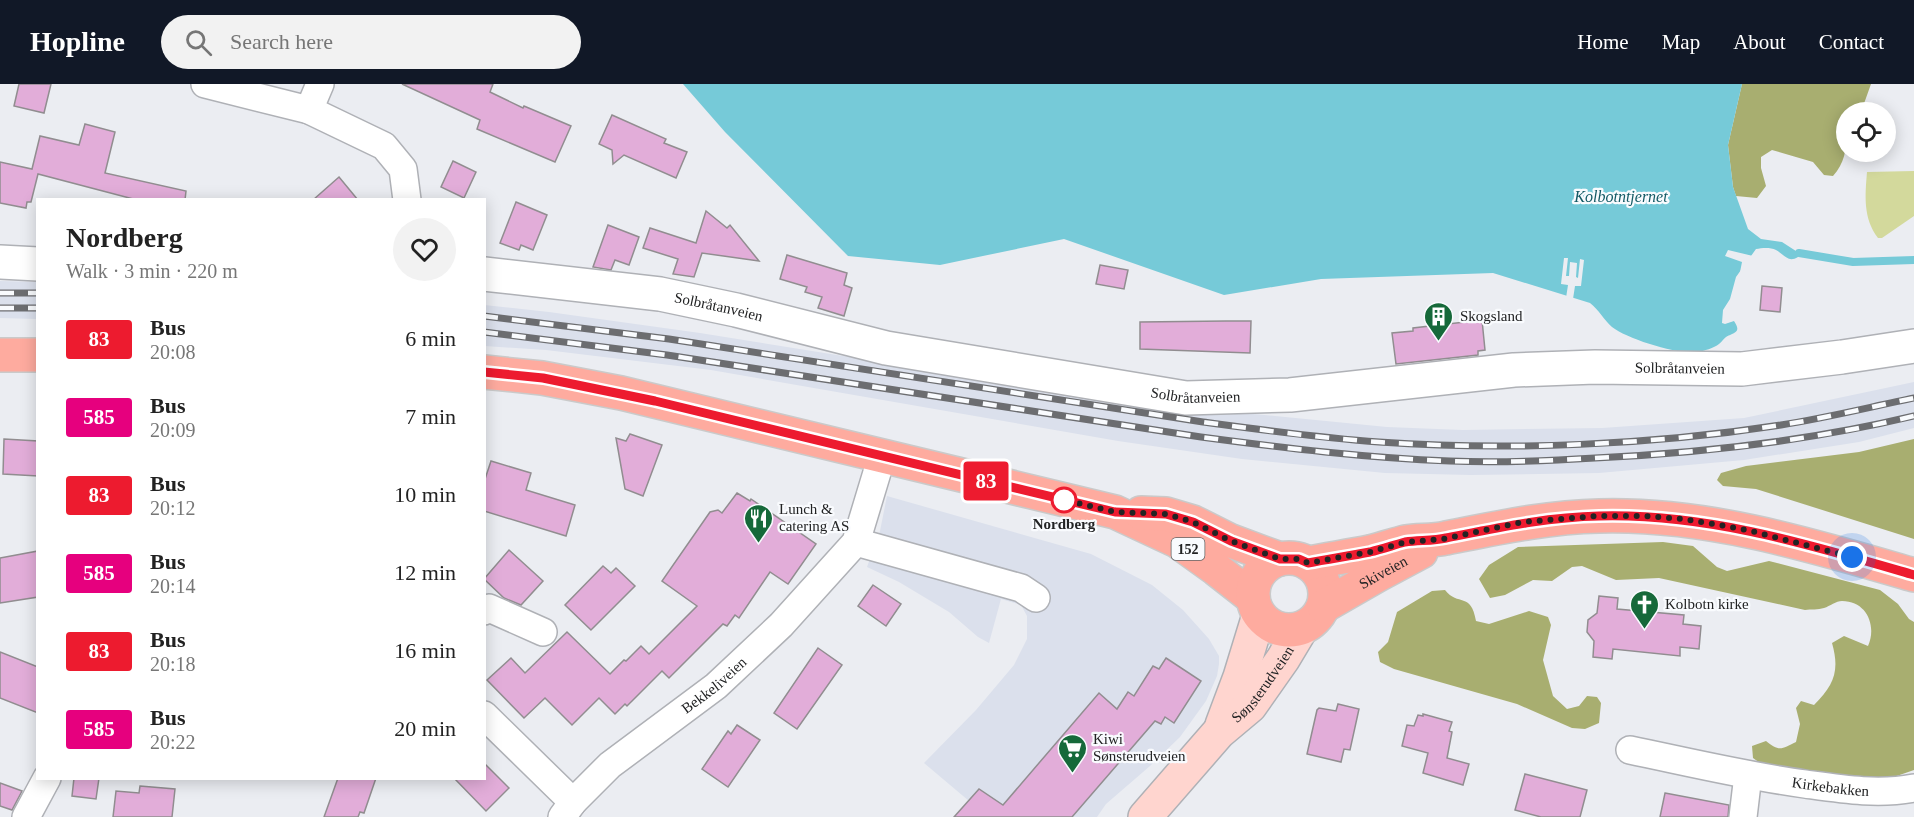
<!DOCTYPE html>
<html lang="en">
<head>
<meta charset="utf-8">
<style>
	body { margin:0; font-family:Georgia,serif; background:#f2f2f2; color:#222; height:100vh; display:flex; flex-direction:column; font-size:22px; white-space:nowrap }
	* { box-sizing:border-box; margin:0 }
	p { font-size:20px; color:#767676 }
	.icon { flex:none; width:33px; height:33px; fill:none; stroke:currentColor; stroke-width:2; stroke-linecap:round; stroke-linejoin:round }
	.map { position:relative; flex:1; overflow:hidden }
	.sheet { position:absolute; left:36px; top:114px; width:450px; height:582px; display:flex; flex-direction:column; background:#fff; border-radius:0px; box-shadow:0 3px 15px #0003 }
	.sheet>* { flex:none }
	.badge { padding:0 12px; border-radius:4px; font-size:21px; line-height:39px }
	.fabs { position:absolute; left:1836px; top:18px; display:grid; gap:12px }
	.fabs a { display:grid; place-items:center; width:60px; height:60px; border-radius:50%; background:#fff; box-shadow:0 3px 15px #0003; font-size:30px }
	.you { position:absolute; width:30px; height:30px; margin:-15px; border:4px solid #fff; border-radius:50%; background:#1a73e8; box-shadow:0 0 0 9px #1a73e833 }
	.map>.badge { position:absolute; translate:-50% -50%; box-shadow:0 0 0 3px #fff }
	.round { display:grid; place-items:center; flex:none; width:63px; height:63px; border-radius:32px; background:#f2f2f2 }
	.head { display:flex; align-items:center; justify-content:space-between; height:102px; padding:0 30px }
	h1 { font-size:28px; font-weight:700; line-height:45px }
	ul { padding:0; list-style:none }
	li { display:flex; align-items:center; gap:18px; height:78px; padding:0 30px }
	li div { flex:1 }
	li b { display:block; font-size:22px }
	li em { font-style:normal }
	li .badge { min-width:66px; font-weight:700; text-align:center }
	header { display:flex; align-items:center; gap:36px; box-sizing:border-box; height:84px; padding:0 30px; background:#111827; color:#fff }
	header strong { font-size:28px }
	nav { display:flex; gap:33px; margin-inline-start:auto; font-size:21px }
	.search { width:420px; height:54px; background:#f2f2f2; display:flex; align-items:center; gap:15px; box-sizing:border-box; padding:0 21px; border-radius:33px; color:#767676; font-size:22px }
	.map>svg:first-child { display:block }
	.built { fill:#dbe0ec }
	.green { fill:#d3d99c }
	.forest { fill:#a8ae70 }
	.water { fill:#76cad8 }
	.pier { fill:#ebedf2 }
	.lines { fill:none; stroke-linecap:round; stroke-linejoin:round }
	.stream { stroke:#76cad8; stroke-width:8 }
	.building { fill:#e2add9; stroke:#918d90; stroke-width:1.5 }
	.minor-casing { stroke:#afb1b6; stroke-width:30 }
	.tertiary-casing { stroke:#afb1b6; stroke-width:36 }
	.secondary-casing { stroke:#afb1b6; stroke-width:36 }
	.primary-casing { stroke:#cacaca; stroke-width:36 }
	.minor { stroke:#fff; stroke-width:27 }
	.tertiary { stroke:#fff; stroke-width:33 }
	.secondary { stroke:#ffd5cf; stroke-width:33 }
	.primary { stroke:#feab9f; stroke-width:33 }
	.rail-casing { stroke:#6c6d70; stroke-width:7 }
	.rail { stroke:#f9fbfe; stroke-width:4.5; stroke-dasharray:14; stroke-linecap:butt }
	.line-casing { stroke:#fff; stroke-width:14 }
	.line { stroke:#ed1b2f; stroke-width:9 }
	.walk { stroke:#222324; stroke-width:6; stroke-dasharray:0 10.8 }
	.stop-dot { fill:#fff; stroke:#ed1b2f; stroke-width:3 }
	.labels { text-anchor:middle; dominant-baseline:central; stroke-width:4.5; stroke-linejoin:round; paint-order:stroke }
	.shield { fill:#f9fbfe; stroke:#626465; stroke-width:1.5 }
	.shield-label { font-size:14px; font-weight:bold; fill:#222324 }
	.street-label { font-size:15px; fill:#222324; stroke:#f9fbfe }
	.poi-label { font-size:15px; fill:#222324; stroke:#f9fbfe; text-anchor:start }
	.stop-label { font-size:15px; font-weight:bold; fill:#222324; stroke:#f9fbfe }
	.water-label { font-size:16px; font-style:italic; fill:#135a65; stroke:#f9fbfe }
</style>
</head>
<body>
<header>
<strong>Hopline</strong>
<div class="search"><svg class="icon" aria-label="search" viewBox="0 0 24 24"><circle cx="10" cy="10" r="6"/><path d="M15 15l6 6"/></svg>Search here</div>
<nav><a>Home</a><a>Map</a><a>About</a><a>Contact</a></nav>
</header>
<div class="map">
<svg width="1914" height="733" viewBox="0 0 1914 733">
	<rect width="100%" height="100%" fill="#ebedf2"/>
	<g class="built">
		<path d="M0,197L37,198V235L0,234Z"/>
		<path d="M484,221L549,228L700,249L1131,318L1387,343L1463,346L1602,344L1744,334L1914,298V344L1859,358L1744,376L1599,389L1471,391L1385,389L1242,375L1118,357L711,286L546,266L485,262Z"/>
		<path d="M887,412L1091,470L1152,501L1183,526L1209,555L1219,572V580L1217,592L1206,617L1180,653L1150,682L1106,720L1097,733H988L924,679L976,626L1014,581L1027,555V532L1021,521L1001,515L989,559L978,553L949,528L899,498L867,483L880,447Z"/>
	</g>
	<path class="green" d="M1914,87V132L1882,154H1878C1863,134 1865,112 1867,88Z"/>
	<g class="forest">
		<path d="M1742,0H1871L1861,28H1846C1846,52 1850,74 1833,92L1824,91L1813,78L1772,66L1761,73V84L1766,102L1757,114L1736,112L1733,103L1728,61Z"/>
		<path d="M1914,355V455L1756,405L1723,402L1717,396L1721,389L1746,382L1859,368Z"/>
		<path d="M1663,458L1693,462L1717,483L1727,487L1769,477L1880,506L1898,520L1909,535L1914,538V686L1891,694L1850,692L1767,684L1753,674L1752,662L1766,657C1779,668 1782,665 1796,658L1800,640L1796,624L1801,617L1814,621C1834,601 1840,587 1832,559L1844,552L1868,562C1877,542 1867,517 1842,517C1836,517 1830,522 1824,524C1818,526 1811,525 1805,526L1659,494L1616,496L1582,482L1572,483L1552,497L1533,496L1505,511L1490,514L1479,495L1489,481L1518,463Z"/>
		<path d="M1445,506C1458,523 1471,507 1476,537L1489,540L1529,527L1548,533L1551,541L1543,576L1553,612L1567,625L1579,622L1587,612L1597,613L1601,619L1599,639L1585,645L1572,644L1517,620L1394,585L1380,578L1378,568L1388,558L1397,528L1432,507Z"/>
	</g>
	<path class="water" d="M683,0H1742L1728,61L1733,103L1748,145L1761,155L1782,158L1799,169L1798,173C1788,179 1785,171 1776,166C1770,163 1762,164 1756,165L1736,193L1730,215L1723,226L1722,239L1725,240L1734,237C1742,249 1734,248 1726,253C1723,255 1722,258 1719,260C1714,264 1704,267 1697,268C1679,271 1627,255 1612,243C1604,236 1599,226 1590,219L1493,189L1321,195L1224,211L1064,155L940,181L848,172L725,48Z"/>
	<g class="pier">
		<path d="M1728,166L1753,172L1742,189L1740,188L1742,178L1725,172Z"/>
		<path d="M1564,174H1568L1566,192H1569L1570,178L1577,179L1576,193L1578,194L1580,175L1584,176L1581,202H1575L1573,215L1577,216V218L1562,214H1566L1568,201L1561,200Z"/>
	</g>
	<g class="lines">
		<path class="stream" d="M1799,169L1853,178L1914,176"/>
	</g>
	<g class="building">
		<path d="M19,0H51L44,29L14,22Z"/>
		<path d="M402,0H493L490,8L523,24L524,22L571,42L555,78L477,45L480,36Z"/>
		<path d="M612,31L666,55L664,59L687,68L676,94L624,71L613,80L612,66L599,60Z"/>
		<path d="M85,40L115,48L105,89L186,107L185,116H137L38,90L31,118H27L26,124L0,119V78L32,85L40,52L79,61Z"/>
		<path d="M453,77L476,88L464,114L441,103Z"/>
		<path d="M339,93L358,116H313Z"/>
		<path d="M516,118L547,131L533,166L521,161L519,166L500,159Z"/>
		<path d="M706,127L727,144L730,141L759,177L702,169L694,193L673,190L678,175L643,164L650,144L696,159Z"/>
		<path d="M608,141L639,153L629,181L615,176L611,186L593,183Z"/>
		<path d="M787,171L847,189L844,201L852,204L844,232L818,224L822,213L805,208L807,203L780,195Z"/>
		<path d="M1100,181L1128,186L1124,205L1096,200Z"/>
		<path d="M1762,202L1782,204L1780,228L1760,226Z"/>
		<path d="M1482,236L1485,266L1478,267V271L1396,280L1392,249L1413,247V244Z"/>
		<path d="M1226,237H1251L1250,269L1140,265V238Z"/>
		<path d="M630,350L662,361L643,412L625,405L616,354L626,357Z"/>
		<path d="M4,355L38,357V392L3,390Z"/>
		<path d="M491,377L531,389L526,406L575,421L566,452L484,427V398Z"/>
		<path d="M737,409L750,417L751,415L816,460L788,500L770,488L739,534L735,531L727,542L723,540L669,594L662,587L627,622L625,620L615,630L599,614L572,641L545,614L524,634L487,596L511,574L525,589L567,548L610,590L624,576L626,577L641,562L649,570L697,522L662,497L710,428L718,426L722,429Z"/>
		<path d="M509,466L543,497L521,521L504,514L484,495Z"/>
		<path d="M38,467V513L0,519V474Z"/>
		<path d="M603,482L611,489L616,484L635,502L591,546L565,521Z"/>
		<path d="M873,501L901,520L886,542L858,522Z"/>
		<path d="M1599,512L1618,514L1617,525L1684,531L1683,540L1701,542L1699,565L1680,563V572L1613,565L1612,575L1593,573L1594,557L1587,548L1588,536L1597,529Z"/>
		<path d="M818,564L842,581L797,645L774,629Z"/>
		<path d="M0,568L38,583V629L0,614Z"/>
		<path d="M1166,574L1201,597L1174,639L1165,633L1161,640L1155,637L1072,733H954L979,705L1003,721L1099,609L1117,625L1128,608L1134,612L1153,582L1159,585Z"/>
		<path d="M1338,620L1359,625L1350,666L1344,665L1341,678L1307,670L1317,626L1319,624L1336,627Z"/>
		<path d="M1423,630L1452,638L1449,647L1452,648L1447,674L1469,680L1463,701L1423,689L1428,669L1402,662L1407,641L1414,642L1418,631L1423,632Z"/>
		<path d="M737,641L760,656L728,703L702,685L728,647L731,650Z"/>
		<path d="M484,679L509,704L486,727L454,694H484Z"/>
		<path d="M1525,690L1587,706L1580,733H1541L1515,726Z"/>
		<path d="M74,694H99L96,715L72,712Z"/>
		<path d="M338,694H376L364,729L360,728L358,733H324Z"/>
		<path d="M0,699L22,707L12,726L0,722Z"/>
		<path d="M140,702L175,705L172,733H113L116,707L139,709Z"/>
		<path d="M1665,709L1729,721L1728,733H1660Z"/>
	</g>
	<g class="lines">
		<defs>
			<g id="minor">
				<path d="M205,0L309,26L384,62L403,85L407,116"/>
				<path d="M309,26L320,0"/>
				<path d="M856,458L1021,504L1036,514"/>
				<path d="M484,527L489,524L543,548"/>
				<path d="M484,631L573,718"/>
				<path id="s1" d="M1630,666C1688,678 1746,692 1805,700C1841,705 1878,711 1914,704"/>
				<path d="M26,733L47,694"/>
				<path id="s2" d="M562,733L573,718L610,681L716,602L781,541L856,458L882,372"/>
				<path d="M1743,733L1748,691"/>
			</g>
			<g id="tertiary">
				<path d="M0,178L38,180"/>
				<path id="s3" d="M484,190L660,210L736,226L886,264L1186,314L1290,311L1514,286L1595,283L1742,285L1842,273L1914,262"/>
			</g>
			<g id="secondary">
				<path d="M1222,641L1240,593L1259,531"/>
				<path id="s4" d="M1145,733L1219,648L1250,622L1283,575L1301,545"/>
			</g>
			<g id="primary">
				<path d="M0,271H38"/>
				<path d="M484,288L542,294L621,309L1115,428L1177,457L1216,485L1253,514"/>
				<path d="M1141,429L1166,430L1193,438L1231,457L1280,475"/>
				<circle cx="1289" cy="510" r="36"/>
				<path d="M1308,479C1329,475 1350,472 1370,468C1382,465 1394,461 1405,458C1419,456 1433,457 1446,454C1497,444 1547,433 1599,432C1707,429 1811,461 1914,491"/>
				<path id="s5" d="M1324,522L1378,491L1421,468"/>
			</g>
		</defs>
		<use href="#minor" class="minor-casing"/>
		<use href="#tertiary" class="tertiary-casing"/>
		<use href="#secondary" class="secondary-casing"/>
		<use href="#primary" class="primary-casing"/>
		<use href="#minor" class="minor"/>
		<use href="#tertiary" class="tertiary"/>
		<use href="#secondary" class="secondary"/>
		<use href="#primary" class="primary"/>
		<defs>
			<g id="rail">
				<path d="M0,209H38"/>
				<path d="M0,224H38"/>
				<path d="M484,232L669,255L1203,338C1262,346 1320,354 1379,358C1509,367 1652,361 1781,341C1826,334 1870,323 1914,314"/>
				<path d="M484,248L667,271L1201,353C1284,364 1366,374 1450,377C1498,379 1547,377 1595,374C1703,369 1809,357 1914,332"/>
			</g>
		</defs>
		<use href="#rail" class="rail-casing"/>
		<use href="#rail" class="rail"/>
	</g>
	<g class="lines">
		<defs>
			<path id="line" d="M484,288L543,294L655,317L1115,428L1166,430L1193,438L1231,457L1280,475H1299L1308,479C1328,475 1350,472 1370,468C1382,465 1394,461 1405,458C1419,456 1433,457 1446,454C1497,444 1547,433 1599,432C1707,429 1811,461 1914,491"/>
		</defs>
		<use href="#line" class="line-casing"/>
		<use href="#line" class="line"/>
		<path class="walk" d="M1064,416L1056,414L1115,428L1166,430L1193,438L1231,457L1280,475H1299L1308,479L1370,468L1406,458L1443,455L1523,438L1598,432H1645L1682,435L1714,440L1747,446L1852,473"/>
	</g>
	<defs>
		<symbol id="building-pin" viewBox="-11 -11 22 30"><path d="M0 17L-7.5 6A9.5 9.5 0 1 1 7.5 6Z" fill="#16693a" stroke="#f9fbfe"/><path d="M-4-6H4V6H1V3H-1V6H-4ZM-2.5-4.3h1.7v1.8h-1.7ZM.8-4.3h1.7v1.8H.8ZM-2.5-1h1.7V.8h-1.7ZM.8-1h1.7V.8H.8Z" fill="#fff"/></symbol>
		<symbol id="restaurant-pin" viewBox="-11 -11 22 30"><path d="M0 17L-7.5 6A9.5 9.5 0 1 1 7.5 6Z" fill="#16693a" stroke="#f9fbfe"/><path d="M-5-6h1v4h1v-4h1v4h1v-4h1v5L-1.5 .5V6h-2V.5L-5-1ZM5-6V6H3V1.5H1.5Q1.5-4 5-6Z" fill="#fff"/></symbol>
		<symbol id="church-pin" viewBox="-11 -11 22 30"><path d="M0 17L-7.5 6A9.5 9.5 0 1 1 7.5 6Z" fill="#16693a" stroke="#f9fbfe"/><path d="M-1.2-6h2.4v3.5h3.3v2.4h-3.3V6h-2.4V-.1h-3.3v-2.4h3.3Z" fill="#fff"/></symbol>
		<symbol id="supermarket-pin" viewBox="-11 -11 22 30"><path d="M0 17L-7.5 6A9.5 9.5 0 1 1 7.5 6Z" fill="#16693a" stroke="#f9fbfe"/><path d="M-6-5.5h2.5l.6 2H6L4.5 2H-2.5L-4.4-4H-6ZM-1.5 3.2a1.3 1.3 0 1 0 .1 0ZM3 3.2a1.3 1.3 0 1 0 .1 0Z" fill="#fff"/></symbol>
	</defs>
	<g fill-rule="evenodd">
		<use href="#building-pin" x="1422" y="216" width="33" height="45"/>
		<use href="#restaurant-pin" x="742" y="418" width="33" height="45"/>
		<use href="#church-pin" x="1628" y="504" width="33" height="45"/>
		<use href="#supermarket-pin" x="1056" y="648" width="33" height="45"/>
	</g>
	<circle class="stop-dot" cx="1064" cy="416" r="12"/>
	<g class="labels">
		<rect class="shield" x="1171.5" y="454" width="33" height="22" rx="4.5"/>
		<g class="shield-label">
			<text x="1188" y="465">152</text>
		</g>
		<g class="street-label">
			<text stroke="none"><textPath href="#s3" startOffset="237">Solbråtanveien</textPath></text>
			<text stroke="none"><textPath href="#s3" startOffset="1209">Solbråtanveien</textPath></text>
			<text stroke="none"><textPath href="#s3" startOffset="723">Solbråtanveien</textPath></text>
			<text stroke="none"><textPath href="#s5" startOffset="68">Skiveien</textPath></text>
			<text stroke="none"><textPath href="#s4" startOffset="178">Sønsterudveien</textPath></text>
			<text stroke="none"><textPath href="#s2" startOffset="202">Bekkeliveien</textPath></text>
			<text stroke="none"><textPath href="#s1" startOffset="204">Kirkebakken</textPath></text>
		</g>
		<g class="poi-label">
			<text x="1460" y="232">Skogsland</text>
			<text x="779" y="425">Lunch &amp;<tspan x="779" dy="17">catering AS</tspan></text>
			<text x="1665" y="520">Kolbotn kirke</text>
			<text x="1093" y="655">Kiwi<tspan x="1093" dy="17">Sønsterudveien</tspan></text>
		</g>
		<g class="stop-label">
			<text x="1064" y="440">Nordberg</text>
		</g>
		<g class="water-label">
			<text x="1621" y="112">Kolbotntjernet</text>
		</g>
	</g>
</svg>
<div class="fabs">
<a><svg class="icon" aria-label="locate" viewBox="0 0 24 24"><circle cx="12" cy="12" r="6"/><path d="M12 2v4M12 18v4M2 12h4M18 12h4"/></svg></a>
</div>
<div class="you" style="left:1852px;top:473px"></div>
<b class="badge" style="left:986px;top:397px;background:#ed1b2f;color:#fff">83</b>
<section class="sheet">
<div class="head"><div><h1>Nordberg</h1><p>Walk · 3 min · 220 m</p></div><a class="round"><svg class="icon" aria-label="heart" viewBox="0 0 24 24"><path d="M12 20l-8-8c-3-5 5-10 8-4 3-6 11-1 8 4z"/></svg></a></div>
<ul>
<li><span class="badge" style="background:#ed1b2f;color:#fff">83</span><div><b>Bus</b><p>20:08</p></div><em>6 min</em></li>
<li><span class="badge" style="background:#e6007e;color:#fff">585</span><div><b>Bus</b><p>20:09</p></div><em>7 min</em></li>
<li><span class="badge" style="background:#ed1b2f;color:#fff">83</span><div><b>Bus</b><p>20:12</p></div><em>10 min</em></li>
<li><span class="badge" style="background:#e6007e;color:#fff">585</span><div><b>Bus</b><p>20:14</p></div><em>12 min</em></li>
<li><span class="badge" style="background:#ed1b2f;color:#fff">83</span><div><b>Bus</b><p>20:18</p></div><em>16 min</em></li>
<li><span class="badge" style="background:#e6007e;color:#fff">585</span><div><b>Bus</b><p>20:22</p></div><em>20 min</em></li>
</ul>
</section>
</div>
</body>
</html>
